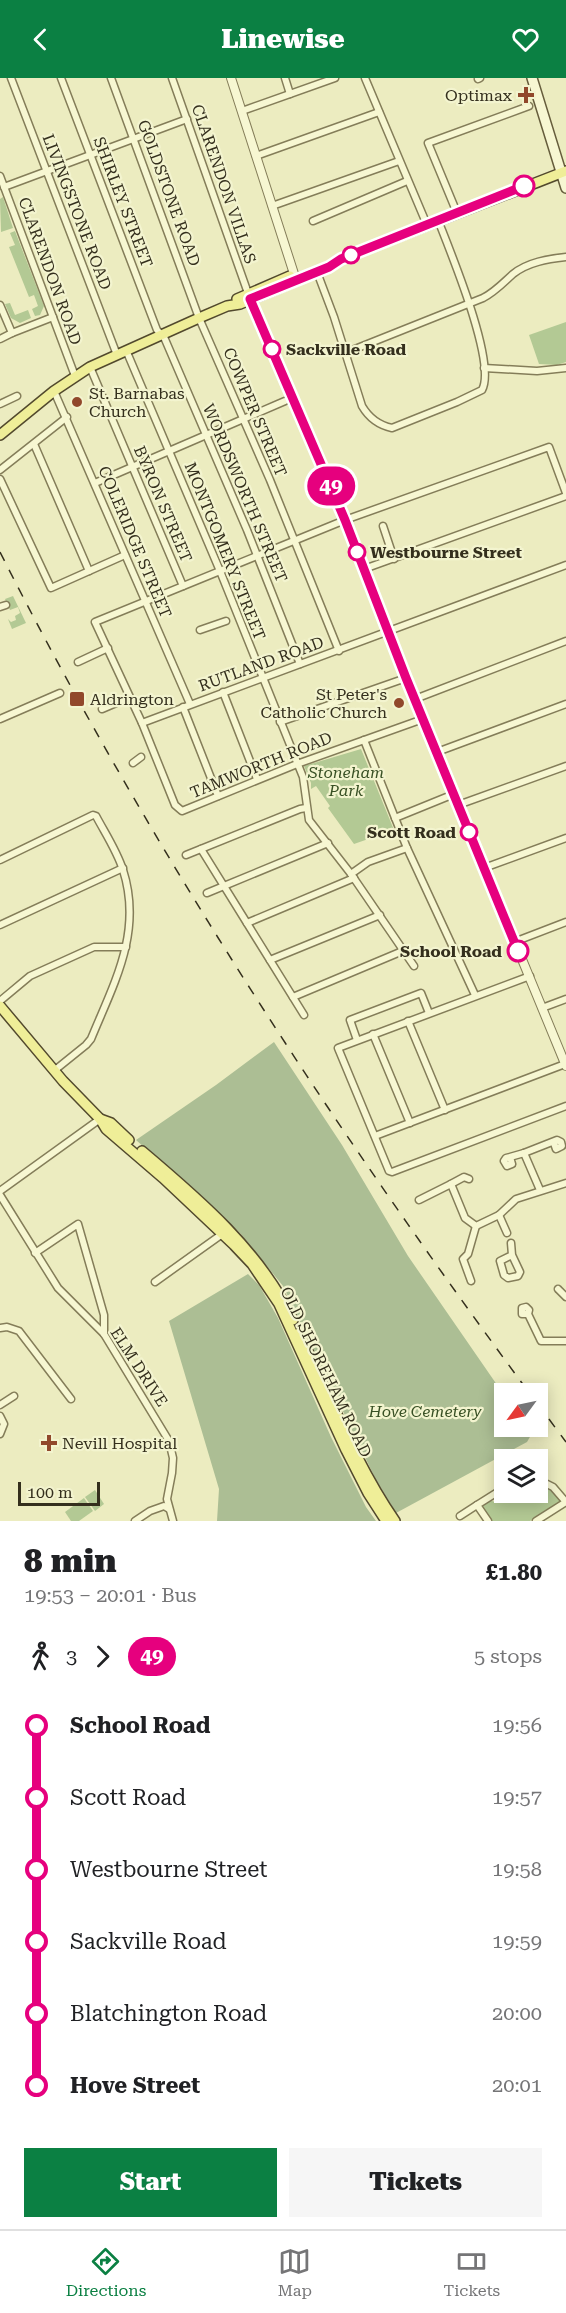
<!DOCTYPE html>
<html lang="en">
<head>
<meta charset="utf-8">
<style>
	body { margin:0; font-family:"Roboto Serif",serif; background:#f6f6f6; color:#202124; height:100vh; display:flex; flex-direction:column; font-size:22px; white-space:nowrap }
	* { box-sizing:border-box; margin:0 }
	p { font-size:20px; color:#757577 }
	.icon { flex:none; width:33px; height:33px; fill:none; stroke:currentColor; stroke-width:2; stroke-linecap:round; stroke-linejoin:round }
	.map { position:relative; height:1443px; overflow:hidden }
	.drawer { display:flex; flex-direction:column; background:#fff; flex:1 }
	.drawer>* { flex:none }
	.badge { padding:0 12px; border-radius:20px; font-size:21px; line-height:39px }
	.needle { width:39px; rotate:237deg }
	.buttons { position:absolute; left:494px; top:1305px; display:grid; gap:12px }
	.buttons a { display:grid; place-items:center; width:54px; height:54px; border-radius:0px; background:#fff; box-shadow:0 3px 15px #0003; font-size:30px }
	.scale { position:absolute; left:18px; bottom:15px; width:82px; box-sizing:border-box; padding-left:6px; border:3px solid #342f1d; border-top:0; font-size:16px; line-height:21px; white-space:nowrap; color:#342f1d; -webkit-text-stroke:4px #f3f4cf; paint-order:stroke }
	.map>.badge { position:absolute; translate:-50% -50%; box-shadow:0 0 0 3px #fff }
	.legs { display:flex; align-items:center; gap:9px; height:66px; padding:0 24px; font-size:20px }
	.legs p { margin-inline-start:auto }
	.overview { display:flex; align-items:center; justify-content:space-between; height:102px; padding:0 24px }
	h1 { font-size:33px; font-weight:800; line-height:45px }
	.button { display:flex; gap:12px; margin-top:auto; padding:12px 24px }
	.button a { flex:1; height:69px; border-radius:0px; background:#0b8043; color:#fff; font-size:24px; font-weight:800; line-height:69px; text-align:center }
	.button a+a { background:#f6f6f6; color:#202124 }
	ul { padding:0 24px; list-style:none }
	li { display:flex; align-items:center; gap:21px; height:72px; font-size:22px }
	li i { display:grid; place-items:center; width:9px; height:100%; margin:0 8px; background:currentColor }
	li i::after { content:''; width:15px; height:15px; margin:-8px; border:4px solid; border-radius:50%; background:#fff }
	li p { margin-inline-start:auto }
	li:first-child i { background:linear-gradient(#0000 50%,currentColor 0) }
	li:last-child i { background:linear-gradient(currentColor 50%,#0000 0) }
	header { display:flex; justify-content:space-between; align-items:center; height:78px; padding:0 24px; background:#0b8043; color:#fff; font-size:27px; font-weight:800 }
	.menu { display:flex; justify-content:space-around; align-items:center; height:84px; border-top:2px solid #e0e0e0; background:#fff; font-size:16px; color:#757577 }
	.menu a { display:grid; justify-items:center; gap:3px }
	.menu .selected { color:#0b8043 }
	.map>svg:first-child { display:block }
	.green { fill:#b3c994 }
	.cemetery { fill:#acbe94 }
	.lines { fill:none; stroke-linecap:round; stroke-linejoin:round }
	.minor-casing { stroke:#847d59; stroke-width:9 }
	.tertiary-casing { stroke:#847d59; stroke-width:10 }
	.secondary-casing { stroke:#665d3c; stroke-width:12 }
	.primary-casing { stroke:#52492d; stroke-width:12 }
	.minor { stroke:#f7f7d2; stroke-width:6 }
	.tertiary { stroke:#f7f7d2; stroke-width:8 }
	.secondary { stroke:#f7f7d2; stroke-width:9 }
	.primary { stroke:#efee98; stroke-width:9 }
	.rail { stroke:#342f1d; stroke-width:1.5; stroke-dasharray:10 10; stroke-linecap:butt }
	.line-1-casing { stroke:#fff; stroke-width:14 }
	.line-1 { stroke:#e6007e; stroke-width:9 }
	.poi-dot { fill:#91482b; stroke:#f3f4cf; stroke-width:2 }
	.stop-1-dot { fill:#fff; stroke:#e6007e; stroke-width:3 }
	.labels { text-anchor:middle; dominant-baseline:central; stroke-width:4.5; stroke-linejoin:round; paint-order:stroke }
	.poi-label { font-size:16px; fill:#342f1d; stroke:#f3f4cf; text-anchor:start }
	.street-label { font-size:16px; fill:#342f1d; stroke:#f3f4cf }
	.stop-label { font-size:16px; font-weight:bold; fill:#342f1d; stroke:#f3f4cf; text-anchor:start }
	.park-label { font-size:16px; font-style:italic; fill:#385024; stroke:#f3f4cf }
</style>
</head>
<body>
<header><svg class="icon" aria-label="back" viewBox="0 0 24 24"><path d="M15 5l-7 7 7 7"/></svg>Linewise<svg class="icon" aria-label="heart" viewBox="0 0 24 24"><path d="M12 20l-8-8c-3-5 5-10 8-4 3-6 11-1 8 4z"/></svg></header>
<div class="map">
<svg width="566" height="1443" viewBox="0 0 566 1443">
	<rect width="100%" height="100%" fill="#ececc0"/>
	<g class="green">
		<path d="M3,119L13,150L1,154L0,121Z"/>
		<path d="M15,153L44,228L40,237L35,238L32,231L38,228L34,217L29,219L9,169L15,167L10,155Z"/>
		<path d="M10,225L15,237L28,232L31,240L20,245L11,240L5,226Z"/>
		<path d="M566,244V284L557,287L539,286L529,257Z"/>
		<path d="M13,518L26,545L12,551L8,541L11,544L16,542L15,538L20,535L18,529L10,532L5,521Z"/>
		<path d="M361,671L394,752L354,766L328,730L330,728L316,708L311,711V705L304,688Z"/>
		<path d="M537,1403L551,1410L560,1421V1424L530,1443H490L482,1431L483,1426L489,1422L495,1424L511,1415L537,1414Z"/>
		<path d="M95,1412L104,1426L95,1433L85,1419Z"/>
		<path d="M84,1420L93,1433L79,1443H71L65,1434Z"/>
	</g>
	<g class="cemetery">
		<path d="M274,964L342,1067L408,1178L504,1317V1348L526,1349L531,1357L527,1364L396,1435L375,1400L283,1208L240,1155L136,1062L216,1007Z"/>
		<path d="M248,1196L259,1207L278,1240L331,1359L366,1429L376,1443H217L219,1411L169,1243Z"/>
	</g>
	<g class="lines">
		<defs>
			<g id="minor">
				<path d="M11,0L117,277"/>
				<path d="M61,0L157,252L164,259L247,452L300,586"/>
				<path d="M111,0L199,240L270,402L339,573"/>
				<path d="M172,0L249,218"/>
				<path d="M285,0L290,16"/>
				<path d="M365,0L427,147"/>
				<path d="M478,1L480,0"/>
				<path d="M242,33L335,0"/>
				<path d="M256,78L379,34"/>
				<path d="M0,98L75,298"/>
				<path d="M4,109L187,41"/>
				<path d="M272,128L399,83"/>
				<path d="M457,135L428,65L529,28"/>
				<path d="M313,143L407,103"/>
				<path d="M317,194L334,239L362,328C369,340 378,347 392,350L457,324L482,312C497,285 450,173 438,142"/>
				<path d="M0,227L12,255L53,239"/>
				<path d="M0,261L12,255"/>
				<path d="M126,272L220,493L303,699L309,742L351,796L414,888"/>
				<path d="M345,275L483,220C495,214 503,205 513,196C528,184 548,181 566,179"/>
				<path d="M90,289L183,508"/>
				<path d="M484,290L537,293L566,290"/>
				<path d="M54,313L190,626"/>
				<path d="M0,326L17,318"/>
				<path d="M34,366L89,493"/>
				<path d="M0,392L67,339"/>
				<path d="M0,401L51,510L125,477"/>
				<path d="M95,405L285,323"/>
				<path d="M383,448L394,481"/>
				<path d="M364,491L566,418"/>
				<path d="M0,529L6,527"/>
				<path d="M200,552L226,543"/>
				<path d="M78,584L108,570"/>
				<path d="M223,614L257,701"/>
				<path d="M415,621L566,563"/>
				<path d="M183,629L218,718"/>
				<path d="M102,631L130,619"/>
				<path d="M0,641L60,615"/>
				<path d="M423,641L297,686L182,733L175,727L142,645L95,544L345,442L549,369L566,415"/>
				<path d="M280,644L406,600"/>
				<path d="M142,645L566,487"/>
				<path d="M364,662L407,770L475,917"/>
				<path d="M437,674L566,626"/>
				<path d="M133,685L141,679"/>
				<path d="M458,727L566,688"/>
				<path d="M395,740L454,716"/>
				<path d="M201,771L304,937"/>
				<path d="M186,777L300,731L306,730"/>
				<path d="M0,782L93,737L96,738C105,755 117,773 123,792C143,854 114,905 91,961L86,967L55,992"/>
				<path d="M484,790L566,760"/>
				<path d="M351,796L368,784L407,770"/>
				<path d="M207,815L328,765"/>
				<path d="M247,845L354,800"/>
				<path d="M0,847L123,790"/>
				<path d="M514,864L566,844"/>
				<path d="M270,882L380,837"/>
				<path d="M530,898L338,970L389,1093L392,1094L566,1028"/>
				<path d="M293,919L405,872"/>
				<path d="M0,923L30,898L94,869H126"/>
				<path d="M542,930L566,921"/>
				<path d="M408,943L445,1032"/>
				<path d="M373,956L410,1045"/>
				<path d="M357,962L350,942L421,915L429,935"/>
				<path d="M375,1058L565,986"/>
				<path d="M510,1079L506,1080L504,1083L507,1088L512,1086L510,1079L524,1075"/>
				<path d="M451,1106L464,1099L469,1101"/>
				<path d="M540,1112L524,1075L557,1062L561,1064L562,1068L556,1071L554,1065"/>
				<path d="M0,1113L100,1041"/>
				<path d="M0,1117L58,1210L104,1256L169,1363L173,1380L172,1395L167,1421L173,1443"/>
				<path d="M419,1122L451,1106L465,1140L476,1148L499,1137L516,1121L566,1105"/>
				<path d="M499,1137L507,1155"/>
				<path d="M511,1165L512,1177L520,1194L518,1198L508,1200L504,1197L500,1183L512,1177"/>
				<path d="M35,1175L78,1146L104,1237V1256"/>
				<path d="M471,1203L463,1181L468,1176L476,1148"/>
				<path d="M155,1204L225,1154"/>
				<path d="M558,1211L566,1219"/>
				<path d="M528,1236H522V1230L526,1229L529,1232L528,1236L541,1263H566"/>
				<path d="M0,1250L7,1249L19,1253L71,1321"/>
				<path d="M0,1327L14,1318"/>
				<path d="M0,1338L4,1346L0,1356"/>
				<path d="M537,1401L553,1409L566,1424"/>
				<path d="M460,1438L477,1427"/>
				<path d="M135,1443L150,1433L164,1428L169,1431"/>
				<path d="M488,1443L477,1427L504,1410"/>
				<path d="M536,1443L566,1424"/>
			</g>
			<g id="tertiary">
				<path d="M231,0L296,202"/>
				<path d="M250,221L345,442L406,600L566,988"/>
			</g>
			<path id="secondary" d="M532,0L566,110"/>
			<g id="primary">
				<path d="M237,221L290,198"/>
				<path d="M0,357L54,313L90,289L199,240L227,228L240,226L329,189L341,181L566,93"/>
				<path d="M0,928L63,1003L100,1041L106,1051L163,1100L234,1167L252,1186L279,1226L346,1372L368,1415L386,1443"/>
				<path d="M100,1041L111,1045L129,1062"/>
				<path d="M142,1073C200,1122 260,1173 293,1242"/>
				<path d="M299,1255C330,1318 355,1385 395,1443"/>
			</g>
		</defs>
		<use href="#minor" class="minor-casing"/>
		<use href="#tertiary" class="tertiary-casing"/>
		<use href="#secondary" class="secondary-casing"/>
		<use href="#primary" class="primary-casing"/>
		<use href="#minor" class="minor"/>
		<use href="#tertiary" class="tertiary"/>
		<use href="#secondary" class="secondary"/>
		<use href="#primary" class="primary"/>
		<g class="rail">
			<path d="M0,474C150,771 333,1049 530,1316"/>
			<path d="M537,1325L566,1364"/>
		</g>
	</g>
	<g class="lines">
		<defs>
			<path id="line-1" d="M518,873L406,600L345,442L250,221L329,189L341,181L524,108"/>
		</defs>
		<use href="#line-1" class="line-1-casing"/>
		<use href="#line-1" class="line-1"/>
	</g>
	<g class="poi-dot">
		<path d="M523 8h6v6h6v6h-6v6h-6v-6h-6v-6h6z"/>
		<circle cx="77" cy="324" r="6"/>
		<rect x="69" y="613" width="16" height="16" rx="3"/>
		<circle cx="399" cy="625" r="6"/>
		<path d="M46 1356h6v6h6v6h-6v6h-6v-6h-6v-6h6z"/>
	</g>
	<g class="stop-1-dot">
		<circle cx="524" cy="108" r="10"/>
		<circle cx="351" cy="177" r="8"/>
		<circle cx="272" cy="271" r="8"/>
		<circle cx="357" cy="474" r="8"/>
		<circle cx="469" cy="754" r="8"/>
		<circle cx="518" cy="873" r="10"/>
	</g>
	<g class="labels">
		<g class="poi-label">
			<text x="512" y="17" text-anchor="end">Optimax</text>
			<text x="89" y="315">St. Barnabas<tspan x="89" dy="18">Church</tspan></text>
			<text x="387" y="616" text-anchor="end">St Peter's<tspan x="387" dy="18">Catholic Church</tspan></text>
			<text x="90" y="621">Aldrington</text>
			<text x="62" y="1365">Nevill Hospital</text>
		</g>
		<g class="street-label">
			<text transform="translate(224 106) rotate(71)">CLARENDON VILLAS</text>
			<text transform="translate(169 115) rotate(70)">GOLDSTONE ROAD</text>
			<text transform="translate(123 124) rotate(69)">SHIRLEY STREET</text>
			<text transform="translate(77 134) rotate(69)">LIVINGSTONE ROAD</text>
			<text transform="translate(50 193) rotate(70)">CLARENDON ROAD</text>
			<text transform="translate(255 334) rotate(67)">COWPER STREET</text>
			<text transform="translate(245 415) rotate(67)">WORDSWORTH STREET</text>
			<text transform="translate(163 426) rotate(67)">BYRON STREET</text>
			<text transform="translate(135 464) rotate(67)">COLERIDGE STREET</text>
			<text transform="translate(225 473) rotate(68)">MONTGOMERY STREET</text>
			<text transform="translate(261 586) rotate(-20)">RUTLAND ROAD</text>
			<text transform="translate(261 687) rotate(-22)">TAMWORTH ROAD</text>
			<text transform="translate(139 1289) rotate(57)">ELM DRIVE</text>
			<text transform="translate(326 1294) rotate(64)">OLD SHOREHAM ROAD</text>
		</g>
		<g class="stop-label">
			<text x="286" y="271">Sackville Road</text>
			<text x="370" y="474">Westbourne Street</text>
			<text x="456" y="754" text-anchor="end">Scott Road</text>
			<text x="502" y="873" text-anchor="end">School Road</text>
		</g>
		<g class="park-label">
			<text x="346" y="694">Stoneham<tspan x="346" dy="18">Park</tspan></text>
			<text x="425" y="1333">Hove Cemetery</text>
		</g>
	</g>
</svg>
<div class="buttons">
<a><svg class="needle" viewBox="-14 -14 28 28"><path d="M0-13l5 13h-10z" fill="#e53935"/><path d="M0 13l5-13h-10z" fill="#757577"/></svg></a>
<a><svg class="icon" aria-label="layers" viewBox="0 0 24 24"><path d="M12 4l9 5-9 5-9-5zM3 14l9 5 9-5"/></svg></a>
</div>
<div class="scale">100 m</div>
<b class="badge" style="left:331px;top:408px;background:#e6007e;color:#fff">49</b>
</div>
<section class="drawer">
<div class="overview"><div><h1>8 min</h1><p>19:53 – 20:01 · Bus</p></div><b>£1.80</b></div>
<div class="legs"><svg class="icon" aria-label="walk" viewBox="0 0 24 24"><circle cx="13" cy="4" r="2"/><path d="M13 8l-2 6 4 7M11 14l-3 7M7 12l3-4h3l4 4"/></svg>3<svg class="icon" aria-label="forward" viewBox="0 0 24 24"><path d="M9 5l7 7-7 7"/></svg><b class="badge" style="background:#e6007e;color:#fff">49</b><p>5 stops</p></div>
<ul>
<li><i style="color:#e6007e"></i><b>School Road</b><p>19:56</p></li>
<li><i style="color:#e6007e"></i><span>Scott Road</span><p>19:57</p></li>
<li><i style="color:#e6007e"></i><span>Westbourne Street</span><p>19:58</p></li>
<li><i style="color:#e6007e"></i><span>Sackville Road</span><p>19:59</p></li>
<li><i style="color:#e6007e"></i><span>Blatchington Road</span><p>20:00</p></li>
<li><i style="color:#e6007e"></i><b>Hove Street</b><p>20:01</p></li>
</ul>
<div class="button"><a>Start</a><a>Tickets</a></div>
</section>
<nav class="menu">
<a class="selected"><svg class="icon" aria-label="directions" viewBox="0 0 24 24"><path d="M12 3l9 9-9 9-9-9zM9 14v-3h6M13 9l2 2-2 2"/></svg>Directions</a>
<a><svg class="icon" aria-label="map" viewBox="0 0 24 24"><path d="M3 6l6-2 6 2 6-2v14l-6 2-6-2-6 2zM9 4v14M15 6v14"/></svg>Map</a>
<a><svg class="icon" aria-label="tickets" viewBox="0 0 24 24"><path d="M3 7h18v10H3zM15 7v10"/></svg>Tickets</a>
</nav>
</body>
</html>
